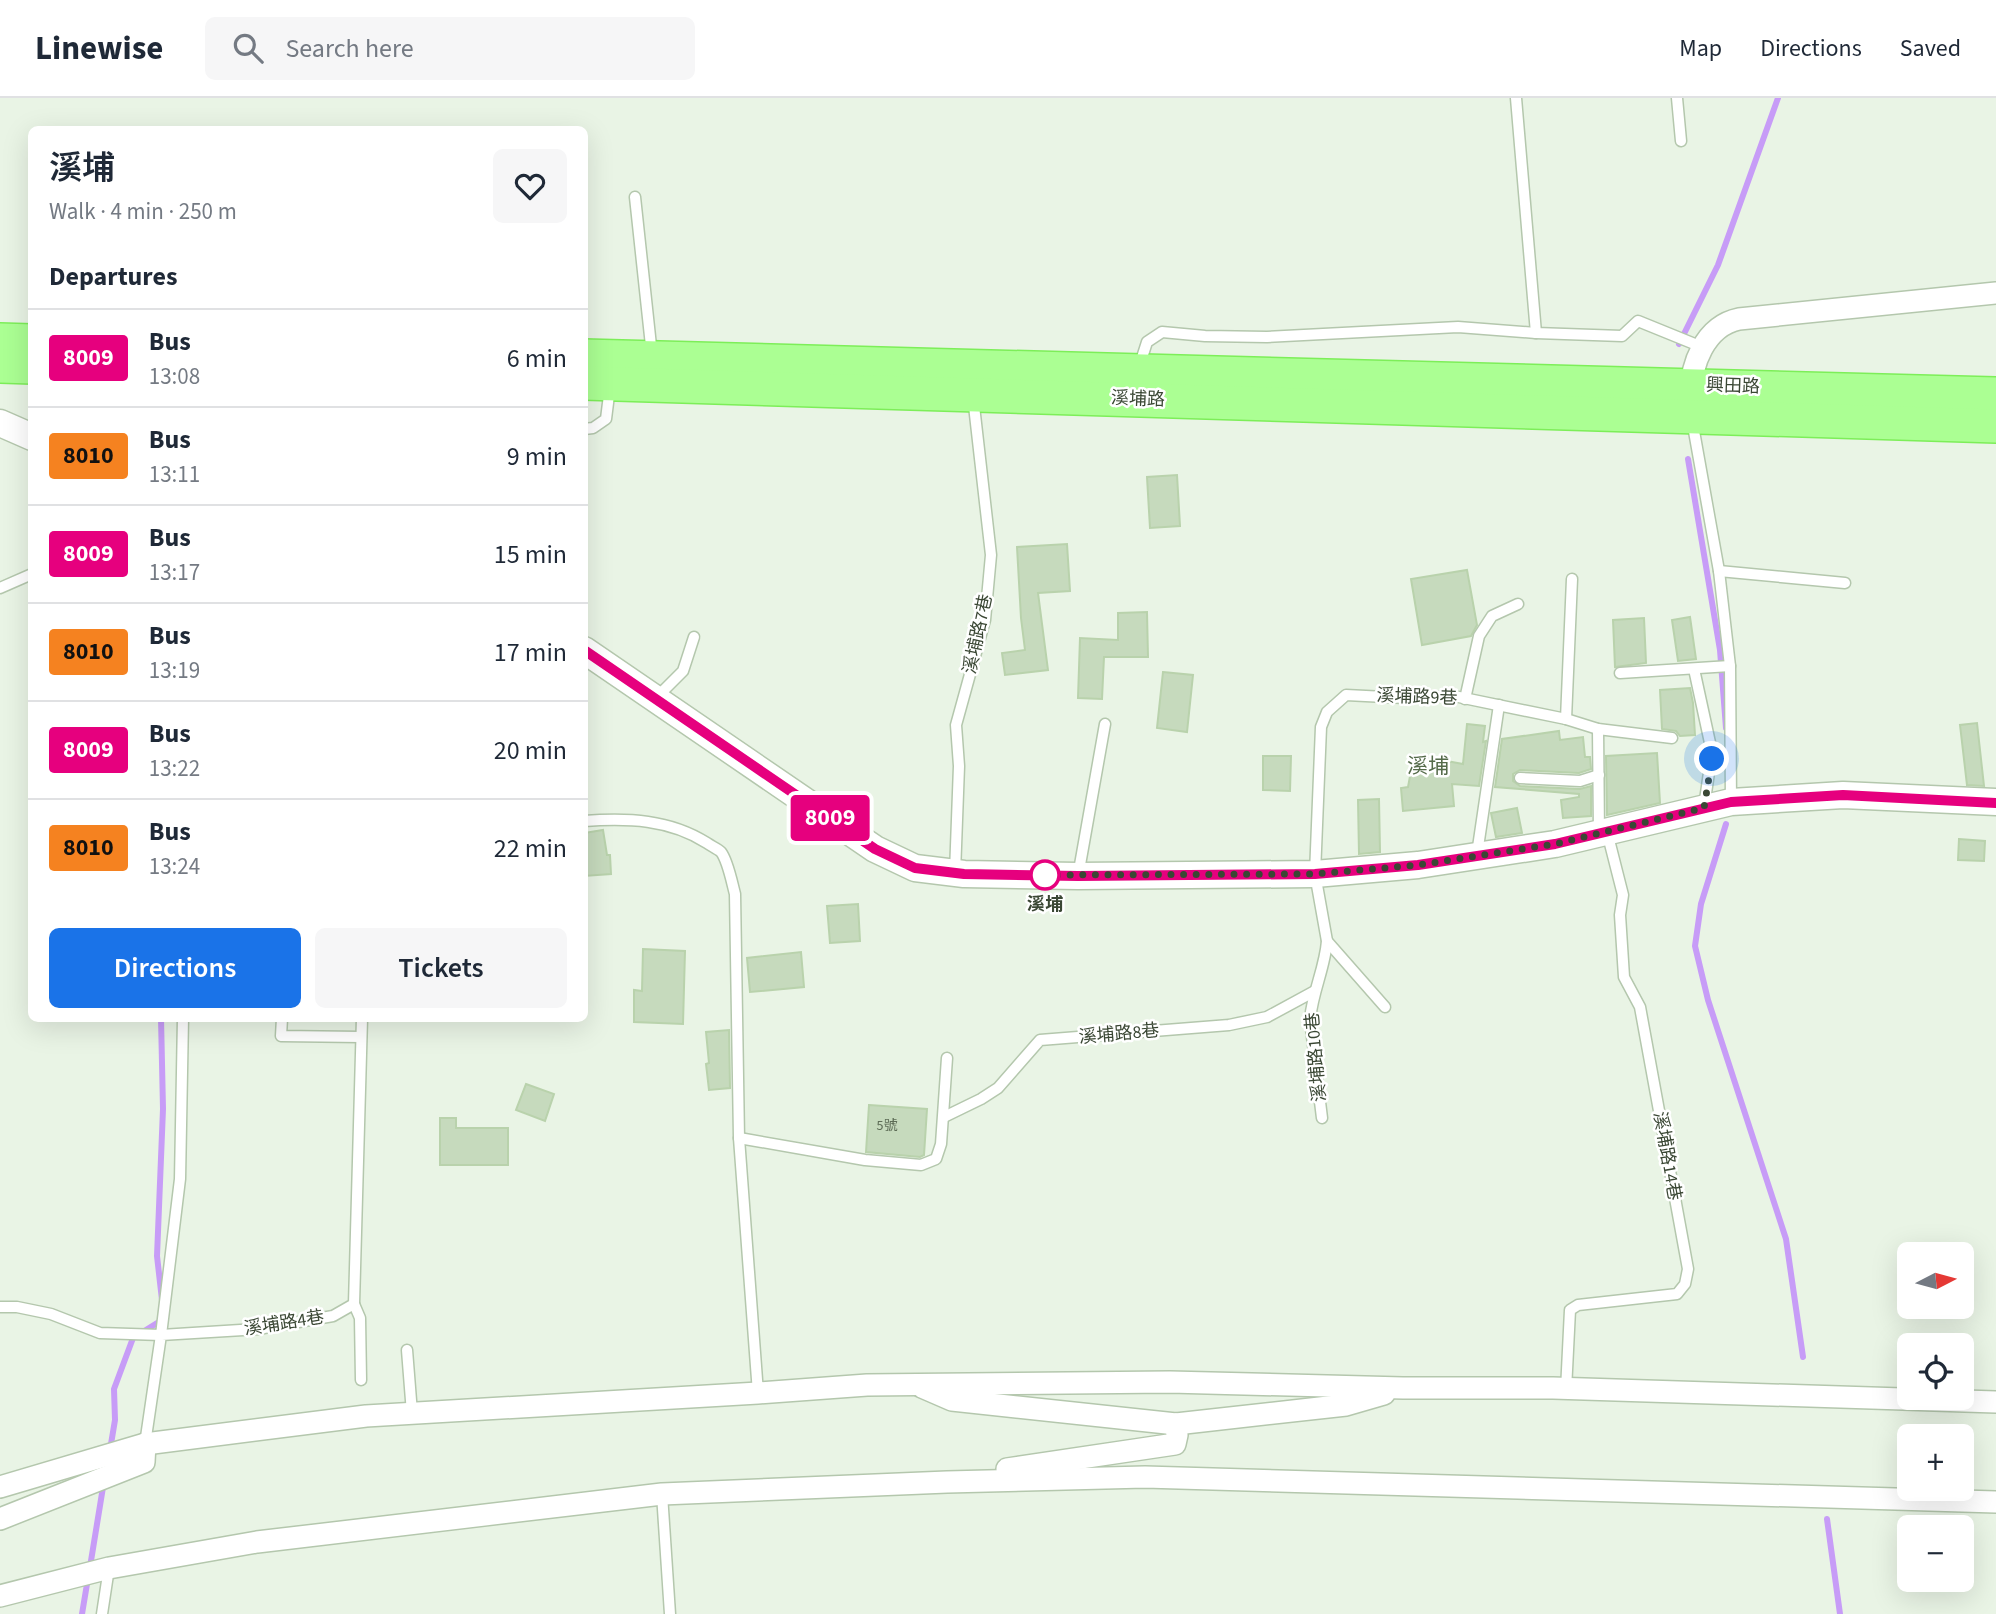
<!DOCTYPE html>
<html lang="en">
<head>
<meta charset="utf-8">
<style>
	body { margin:0; font-family:"Source Sans 3","Noto Sans TC",sans-serif; background:#f6f6f7; color:#1f2937; height:100vh; display:flex; flex-direction:column; font-size:26px; white-space:nowrap }
	* { box-sizing:border-box; margin:0 }
	p { font-size:23px; color:#747a83 }
	.icon { flex:none; width:38px; height:38px; fill:none; stroke:currentColor; stroke-width:2; stroke-linecap:round; stroke-linejoin:round }
	.map { position:relative; flex:1; overflow:hidden }
	.side { position:absolute; left:28px; top:28px; width:560px; height:896px; display:flex; flex-direction:column; background:#fff; border-radius:10px; box-shadow:0 7px 28px #0002 }
	.side>* { flex:none }
	.badge { padding:0 14px; border-radius:5px; font-size:24px; line-height:46px }
	.needle { width:46px; rotate:84deg }
	.controls { position:absolute; left:1897px; top:1144px; display:grid; gap:14px }
	.controls a { display:grid; place-items:center; width:77px; height:77px; border-radius:10px; background:#fff; box-shadow:0 7px 28px #0002; font-size:35px }
	.you { position:absolute; width:35px; height:35px; margin:-18px; border:5px solid #fff; border-radius:50%; background:#1a73e8; box-shadow:0 0 0 10px #1a73e833 }
	.map>.badge { position:absolute; translate:-50% -50%; box-shadow:0 0 0 4px #fff }
	h2 { padding:0 21px; font-size:26px; line-height:63px }
	.round { display:grid; place-items:center; flex:none; width:74px; height:74px; border-radius:10px; background:#f6f6f7 }
	.headline { display:flex; align-items:center; justify-content:space-between; height:119px; padding:0 21px }
	h1 { font-size:33px; font-weight:600; line-height:52px }
	.cta { display:flex; gap:14px; margin-top:auto; padding:14px 21px }
	.cta a { flex:1; height:80px; border-radius:10px; background:#1a73e8; color:#fff; font-size:28px; font-weight:600; line-height:80px; text-align:center }
	.cta a+a { background:#f6f6f7; color:#1f2937 }
	ul { padding:0; list-style:none }
	li { display:flex; align-items:center; gap:21px; height:98px; padding:0 21px; border-top:2px solid #e0e1e3 }
	li div { flex:1 }
	li b { display:block; font-size:26px }
	li em { font-style:normal }
	li .badge { min-width:77px; font-weight:700; text-align:center }
	header { display:flex; align-items:center; gap:42px; box-sizing:border-box; height:98px; padding:0 35px; background:#fff; border-bottom:2px solid #e0e1e3 }
	header strong { font-size:33px }
	nav { display:flex; gap:38px; margin-inline-start:auto; font-size:24px }
	.search { width:490px; height:63px; background:#f6f6f7; display:flex; align-items:center; gap:18px; box-sizing:border-box; padding:0 24px; border-radius:10px; color:#747a83; font-size:26px }
	.map>svg:first-child { display:block }
	.lines { fill:none; stroke-linecap:round; stroke-linejoin:round }
	.stream { stroke:#c79cf7; stroke-width:6 }
	.building { fill:#c6dabd; stroke:#b9d2ac; stroke-width:2 }
	.service-casing { stroke:#b4c7ad; stroke-width:13 }
	.minor-casing { stroke:#b4c7ad; stroke-width:24 }
	.tertiary-casing { stroke:#b4c7ad; stroke-width:29 }
	.primary-casing { stroke:#7dee59; stroke-width:36 }
	.service { stroke:#fff; stroke-width:10 }
	.minor { stroke:#fff; stroke-width:21 }
	.tertiary { stroke:#fff; stroke-width:26 }
	.primary { stroke:#abff93; stroke-width:33 }
	.line-casing { stroke:#fff; stroke-width:16 }
	.line { stroke:#e6007e; stroke-width:10 }
	.walk { stroke:#3a4734; stroke-width:7; stroke-dasharray:0 12.6 }
	.stop-dot { fill:#fff; stroke:#e6007e; stroke-width:3.5 }
	.labels { text-anchor:middle; dominant-baseline:central; stroke-width:5; stroke-linejoin:round; paint-order:stroke }
	.number-label { font-size:14px; fill:#5d6c56 }
	.street-label { font-size:18px; fill:#3a4734; stroke:#fff }
	.stop-label { font-size:18px; font-weight:bold; fill:#3a4734; stroke:#fff }
	.quarter-label { font-size:21px; fill:#556b4a; stroke:#fff }
</style>
</head>
<body>
<header>
<strong>Linewise</strong>
<div class="search"><svg class="icon" aria-label="search" viewBox="0 0 24 24"><circle cx="10" cy="10" r="6"/><path d="M15 15l6 6"/></svg>Search here</div>
<nav><a>Map</a><a>Directions</a><a>Saved</a></nav>
</header>
<div class="map">
<svg width="1996" height="1516" viewBox="0 0 1996 1516">
	<rect width="100%" height="100%" fill="#e9f4e5"/>
	<g class="lines">
		<g class="stream">
			<path d="M1679,246L1718,167L1778,0"/>
			<path d="M1688,361L1720,552L1726,630"/>
			<path d="M1726,726L1701,806L1695,848L1708,902L1786,1141L1803,1259"/>
			<path d="M161,920L163,1011L157,1158L162,1202"/>
			<path d="M110,1352L115,1322L114,1291L133,1240L162,1222"/>
			<path d="M1827,1421L1840,1516"/>
			<path d="M90,1469L104,1383"/>
			<path d="M82,1516L88,1480"/>
		</g>
	</g>
	<g class="building">
		<path d="M1177,377L1180,428L1150,430L1147,379Z"/>
		<path d="M1067,446L1070,493L1038,495L1048,572L1005,577L1002,555L1025,552L1021,520L1017,449Z"/>
		<path d="M1467,472L1477,527L1471,538L1422,547L1411,481Z"/>
		<path d="M1147,514L1148,559H1104L1102,601L1078,600L1080,540L1118,542V515Z"/>
		<path d="M1690,519L1696,561L1678,563L1672,522Z"/>
		<path d="M1644,520L1646,565L1615,569L1613,522Z"/>
		<path d="M1163,574L1193,577L1187,634L1157,630Z"/>
		<path d="M1690,590L1693,605L1695,637L1680,638L1676,633L1662,631L1660,592Z"/>
		<path d="M1977,625L1984,688L1967,687L1960,627Z"/>
		<path d="M1467,626L1485,628L1483,644L1486,643L1479,688L1452,686L1454,708L1403,713L1401,690L1408,689L1414,657L1463,666Z"/>
		<path d="M1559,633L1560,642L1583,639L1585,659H1590L1591,671L1579,675L1520,672L1513,676V683L1520,688L1580,691L1591,688V718L1563,720L1561,702L1579,699V696L1495,689L1502,641Z"/>
		<path d="M1657,655L1660,705L1607,717L1606,658Z"/>
		<path d="M1263,658H1291L1290,693L1263,692Z"/>
		<path d="M1379,701L1380,754L1359,756L1358,702Z"/>
		<path d="M1517,710L1522,735L1496,739L1491,715Z"/>
		<path d="M603,732L607,757H610L611,776L584,778V735Z"/>
		<path d="M1959,741L1985,743L1984,763L1958,762Z"/>
		<path d="M858,806L860,843L830,845L827,808Z"/>
		<path d="M643,851L685,853L683,926L634,924V892L642,893Z"/>
		<path d="M801,854L804,889L750,894L747,860Z"/>
		<path d="M729,932L730,990L709,992L706,966L709,965L706,934Z"/>
		<path d="M526,986L554,996L545,1023L516,1012Z"/>
		<path d="M869,1007L927,1011L924,1057L920,1059L866,1054Z"/>
		<path d="M440,1020H456V1030H508V1067H440Z"/>
	</g>
	<g class="lines">
		<defs>
			<g id="service">
				<path d="M1516,0L1536,235"/>
				<path d="M1677,0L1681,43"/>
				<path d="M635,99L652,257"/>
				<path d="M1139,269L1147,244L1162,234L1205,238L1267,239L1458,229L1536,235L1622,238L1638,223L1702,249"/>
				<path d="M1692,322L1719,473L1730,568L1731,704"/>
				<path d="M584,331L593,330L606,321L610,289"/>
				<path d="M1719,473L1845,485"/>
				<path d="M0,490L32,476"/>
				<path d="M1694,571L1712,654L1704,709"/>
				<path d="M1620,575L1730,568"/>
				<path d="M656,600L683,573L694,539"/>
				<path d="M1465,601L1479,538L1492,518L1518,506"/>
				<path d="M1566,621L1572,481"/>
				<path d="M1598,631L1599,736"/>
				<path d="M1520,680L1580,683L1599,677"/>
				<path d="M584,723C628,720 669,721 707,745C711,748 718,751 721,754C728,763 732,785 735,796L739,1040L758,1295"/>
				<path d="M1477,756L1499,607"/>
				<path d="M955,775L959,668L956,627L985,522L991,457L973,299"/>
				<path d="M1078,778L1105,626"/>
				<path d="M1327,843L1385,909"/>
				<path d="M282,920L281,938L361,939"/>
				<path d="M944,1019L981,1001L998,990L1040,942L1229,927L1267,919L1315,893"/>
				<path d="M1322,1020L1310,922C1312,895 1325,870 1327,843L1315,776L1321,629L1327,614L1346,597L1405,600L1454,598L1566,621L1598,631L1672,640"/>
				<path d="M739,1040L865,1062L921,1067L936,1061L941,1046L947,960"/>
				<path d="M354,1206L360,1220L361,1282"/>
				<path d="M0,1209H17L51,1216L100,1235L161,1237L180,1081L183,920"/>
				<path d="M407,1252L412,1315"/>
				<path d="M1566,1292L1570,1212L1578,1207L1677,1196L1685,1186L1688,1171L1640,909L1624,879L1620,817L1623,797L1607,734"/>
				<path d="M145,1346L161,1237L258,1231L333,1218L354,1206L362,920"/>
				<path d="M662,1396L670,1516"/>
				<path d="M102,1516L109,1470"/>
			</g>
			<g id="minor">
				<path d="M1691,299C1690,267 1705,228 1739,221L1996,195"/>
				<path d="M922,1289L952,1302L1176,1326L1346,1307L1384,1296"/>
				<path d="M1007,1371L1175,1346L1177,1337L1176,1326"/>
				<path d="M0,1389L145,1346L366,1318L758,1295L867,1287L1170,1284L1403,1290H1553L1996,1304"/>
				<path d="M0,1421L144,1364L145,1346"/>
				<path d="M0,1498L109,1470L257,1444L662,1396L947,1384L1145,1379L1996,1404"/>
			</g>
			<g id="tertiary">
				<path d="M0,325L32,339"/>
				<path d="M584,552L875,751L915,770L964,776L1078,778L1315,776L1418,767L1555,746L1731,704L1843,697L1996,704"/>
			</g>
			<g id="primary">
				<path d="M0,242L32,243"/>
				<path d="M584,258L1996,296"/>
				<path d="M0,268L32,269"/>
				<path d="M584,285L1996,328"/>
			</g>
		</defs>
		<use href="#service" class="service-casing"/>
		<use href="#minor" class="minor-casing"/>
		<use href="#tertiary" class="tertiary-casing"/>
		<use href="#primary" class="primary-casing"/>
		<use href="#service" class="service"/>
		<use href="#minor" class="minor"/>
		<use href="#tertiary" class="tertiary"/>
		<use href="#primary" class="primary"/>
	</g>
	<g class="lines">
		<defs>
			<path id="line" d="M584,552L875,751L915,770L964,776L1078,778L1315,776L1418,767L1555,746L1731,704L1843,697L1996,705"/>
		</defs>
		<use href="#line" class="line-casing"/>
		<use href="#line" class="line"/>
		<path class="walk" d="M1045,777L1315,776L1418,767L1555,746L1704,710L1712,661"/>
	</g>
	<circle class="stop-dot" cx="1045" cy="777" r="14"/>
	<g class="labels">
		<g class="number-label">
			<text x="887" y="1028">5號</text>
		</g>
		<g class="street-label">
			<text transform="translate(1733 288) rotate(2)">興田路</text>
			<text transform="translate(1138 301) rotate(2)">溪埔路</text>
			<text transform="translate(978 536) rotate(-78)">溪埔路7巷</text>
			<text transform="translate(1417 599) rotate(2)">溪埔路9巷</text>
			<text transform="translate(1119 936) rotate(-5)">溪埔路8巷</text>
			<text transform="translate(1316 959) rotate(-95)">溪埔路10巷</text>
			<text transform="translate(1667 1058) rotate(80)">溪埔路14巷</text>
			<text transform="translate(284 1225) rotate(-9)">溪埔路4巷</text>
		</g>
		<g class="stop-label">
			<text x="1045" y="806">溪埔</text>
		</g>
		<g class="quarter-label">
			<text x="1428" y="668">溪埔</text>
		</g>
	</g>
</svg>
<div class="controls">
<a><svg class="needle" viewBox="-14 -14 28 28"><path d="M0-13l5 13h-10z" fill="#e53935"/><path d="M0 13l5-13h-10z" fill="#747a83"/></svg></a>
<a><svg class="icon" aria-label="locate" viewBox="0 0 24 24"><circle cx="12" cy="12" r="6"/><path d="M12 2v4M12 18v4M2 12h4M18 12h4"/></svg></a>
<a>+</a>
<a>−</a>
</div>
<div class="you" style="left:1712px;top:661px"></div>
<b class="badge" style="left:830px;top:720px;background:#e6007e;color:#fff">8009</b>
<section class="side">
<div class="headline"><div><h1>溪埔</h1><p>Walk · 4 min · 250 m</p></div><a class="round"><svg class="icon" aria-label="heart" viewBox="0 0 24 24"><path d="M12 20l-8-8c-3-5 5-10 8-4 3-6 11-1 8 4z"/></svg></a></div>
<h2>Departures</h2>
<ul>
<li><span class="badge" style="background:#e6007e;color:#fff">8009</span><div><b>Bus</b><p>13:08</p></div><em>6 min</em></li>
<li><span class="badge" style="background:#f58220;color:#111">8010</span><div><b>Bus</b><p>13:11</p></div><em>9 min</em></li>
<li><span class="badge" style="background:#e6007e;color:#fff">8009</span><div><b>Bus</b><p>13:17</p></div><em>15 min</em></li>
<li><span class="badge" style="background:#f58220;color:#111">8010</span><div><b>Bus</b><p>13:19</p></div><em>17 min</em></li>
<li><span class="badge" style="background:#e6007e;color:#fff">8009</span><div><b>Bus</b><p>13:22</p></div><em>20 min</em></li>
<li><span class="badge" style="background:#f58220;color:#111">8010</span><div><b>Bus</b><p>13:24</p></div><em>22 min</em></li>
</ul>
<div class="cta"><a>Directions</a><a>Tickets</a></div>
</section>
</div>
</body>
</html>
